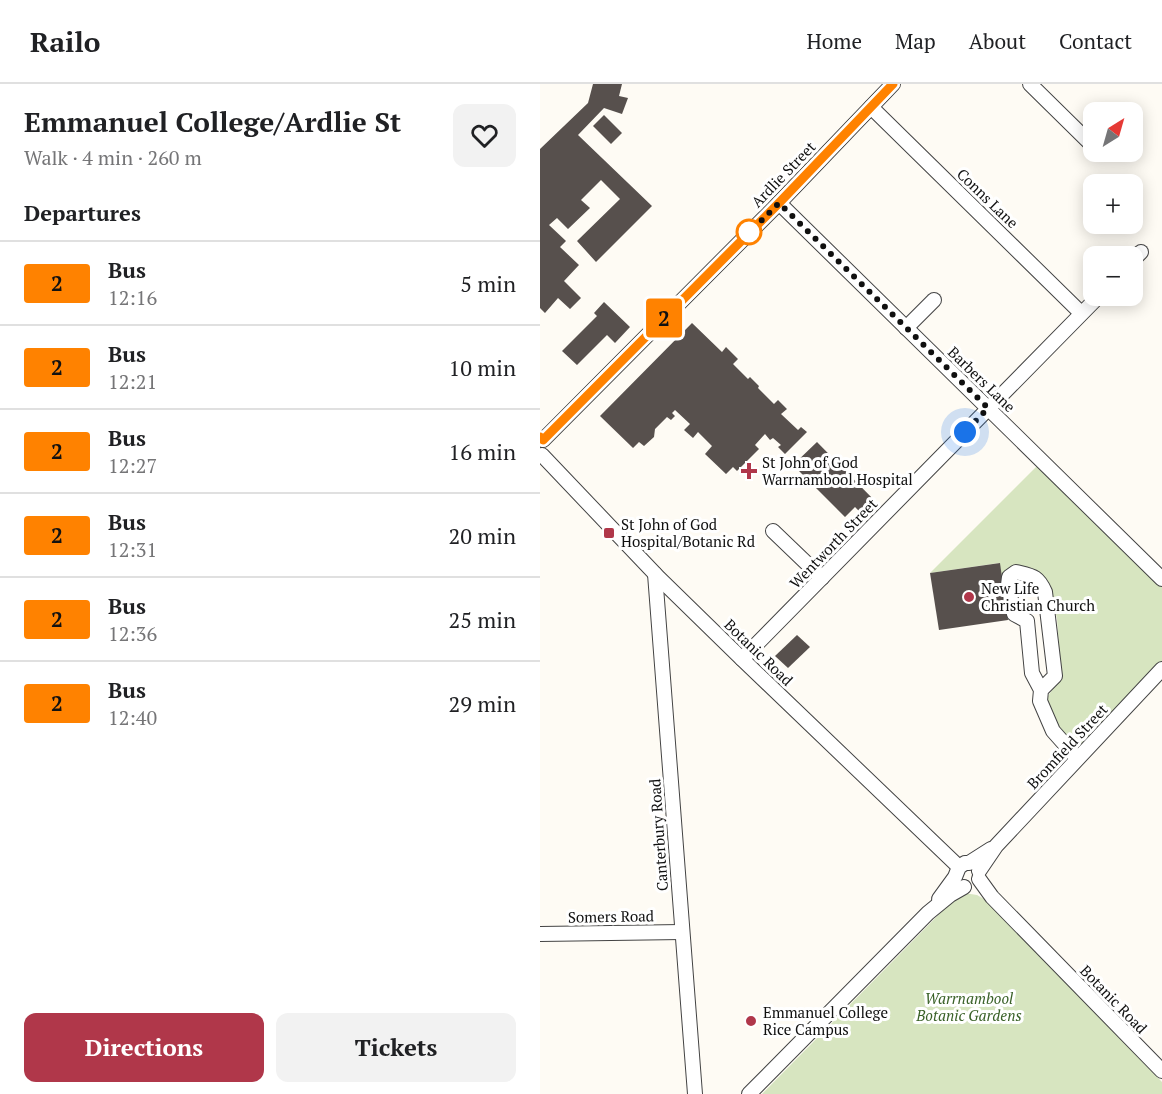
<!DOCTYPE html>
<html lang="en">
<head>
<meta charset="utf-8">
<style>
	body { margin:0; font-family:"PT Serif",serif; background:#f2f2f2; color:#202124; height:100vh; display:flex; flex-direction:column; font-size:22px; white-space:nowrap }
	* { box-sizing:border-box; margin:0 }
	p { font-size:20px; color:#757577 }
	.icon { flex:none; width:33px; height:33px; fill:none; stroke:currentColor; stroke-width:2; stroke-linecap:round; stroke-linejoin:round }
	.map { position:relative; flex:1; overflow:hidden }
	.panel { display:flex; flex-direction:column; background:#fff; width:540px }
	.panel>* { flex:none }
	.badge { padding:0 12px; border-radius:4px; font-size:21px; line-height:39px }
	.needle { width:39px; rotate:37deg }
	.tools { position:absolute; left:543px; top:18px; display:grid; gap:12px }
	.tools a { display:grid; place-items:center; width:60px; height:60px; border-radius:12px; background:#fff; box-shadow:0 3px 15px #0003; font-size:30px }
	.you { position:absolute; width:30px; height:30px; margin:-15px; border:4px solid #fff; border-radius:50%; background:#1a73e8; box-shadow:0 0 0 9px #1a73e833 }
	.map>.badge { position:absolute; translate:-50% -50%; box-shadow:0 0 0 3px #fff }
	h2 { padding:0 24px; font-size:22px; line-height:54px }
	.round { display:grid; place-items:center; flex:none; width:63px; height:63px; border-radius:12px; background:#f2f2f2 }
	.summary { display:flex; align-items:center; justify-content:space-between; height:102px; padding:0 24px }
	h1 { font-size:28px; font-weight:600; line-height:45px }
	.button { display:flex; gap:12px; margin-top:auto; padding:12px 24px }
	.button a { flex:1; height:69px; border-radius:12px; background:#b0374a; color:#fff; font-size:24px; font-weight:600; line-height:69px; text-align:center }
	.button a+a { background:#f2f2f2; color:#202124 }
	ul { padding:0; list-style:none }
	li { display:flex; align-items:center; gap:18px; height:84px; padding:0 24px; border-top:2px solid #e0e0e0 }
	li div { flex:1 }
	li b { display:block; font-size:22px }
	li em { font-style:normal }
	li .badge { min-width:66px; font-weight:700; text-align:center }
	header { display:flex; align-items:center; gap:36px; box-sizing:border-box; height:84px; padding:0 30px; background:#fff; border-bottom:2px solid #e0e0e0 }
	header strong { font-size:28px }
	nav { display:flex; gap:33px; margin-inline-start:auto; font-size:21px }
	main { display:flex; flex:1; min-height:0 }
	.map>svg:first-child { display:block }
	.green { fill:#d7e5c0 }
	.building { fill:#57504d }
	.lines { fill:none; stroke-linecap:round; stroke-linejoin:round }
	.minor-casing { stroke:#434343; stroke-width:16 }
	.minor { stroke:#fff; stroke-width:14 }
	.line-casing { stroke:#fff; stroke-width:14 }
	.line { stroke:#ff8200; stroke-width:9 }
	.walk { stroke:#101010; stroke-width:6; stroke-dasharray:0 10.8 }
	.stop-dot { fill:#fff; stroke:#ff8200; stroke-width:3 }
	.poi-dot { fill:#b0374a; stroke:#fff; stroke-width:2 }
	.labels { text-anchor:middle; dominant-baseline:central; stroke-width:6; stroke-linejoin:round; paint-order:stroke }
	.street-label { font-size:15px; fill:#101010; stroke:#fff }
	.poi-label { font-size:15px; fill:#101010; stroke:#fff; text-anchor:start }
	.park-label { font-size:15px; font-style:italic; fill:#396127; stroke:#fff }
</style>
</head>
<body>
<header>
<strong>Railo</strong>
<nav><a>Home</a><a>Map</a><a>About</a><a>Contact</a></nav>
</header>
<main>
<section class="panel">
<div class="summary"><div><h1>Emmanuel College/Ardlie St</h1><p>Walk · 4 min · 260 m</p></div><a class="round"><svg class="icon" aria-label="heart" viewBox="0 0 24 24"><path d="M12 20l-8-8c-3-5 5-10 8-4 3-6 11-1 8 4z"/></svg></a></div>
<h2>Departures</h2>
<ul>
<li><span class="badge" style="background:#ff8200;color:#111">2</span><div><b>Bus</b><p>12:16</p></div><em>5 min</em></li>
<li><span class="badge" style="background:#ff8200;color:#111">2</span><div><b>Bus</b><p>12:21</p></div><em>10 min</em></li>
<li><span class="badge" style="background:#ff8200;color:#111">2</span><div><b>Bus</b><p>12:27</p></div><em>16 min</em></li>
<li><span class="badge" style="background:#ff8200;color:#111">2</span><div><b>Bus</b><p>12:31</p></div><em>20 min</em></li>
<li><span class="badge" style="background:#ff8200;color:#111">2</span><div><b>Bus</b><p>12:36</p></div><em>25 min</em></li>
<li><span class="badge" style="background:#ff8200;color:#111">2</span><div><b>Bus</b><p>12:40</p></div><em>29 min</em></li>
</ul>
<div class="button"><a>Directions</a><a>Tickets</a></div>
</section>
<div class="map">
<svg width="622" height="1010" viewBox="0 0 622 1010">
	<rect width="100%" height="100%" fill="#fefbf4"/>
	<g class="green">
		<path d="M502,377L622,495V585L542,669L511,638L506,615L521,593L517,535L511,507L500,489L479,482L461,491L459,479L390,489Z"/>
		<path d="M424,809L437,811L449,818L622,998V1010H222L417,812Z"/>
	</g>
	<g class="building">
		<path d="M53,0H82L79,12L88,14L82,30L64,24L38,51L112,122L56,178L37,157L80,115L61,96L41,116L50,124L28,145L17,134L9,141L26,157L20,163L39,181L24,197L41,214L30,225L18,214L5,229L0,224V65L48,19Z"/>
		<path d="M64,31L82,49L71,60L53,42Z"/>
		<path d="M64,218L90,243L75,259L67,251L37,281L22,267L57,232L54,229Z"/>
		<path d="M152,239L182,268L186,263L198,275L193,280L208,295L210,293L219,302L218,304L234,320L238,316L247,325L241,330L258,346L261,343L267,348L245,370L238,363L241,361L233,354L230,356L225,350L215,361L219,365L197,387L193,383L186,390L165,370L172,362L158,348L153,354L144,346L150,340L135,326L132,329L135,332L131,336L127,333L115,345L114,353L104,362L99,358L93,364L60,332Z"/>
		<path d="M277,358L336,418L323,431L315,423L305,433L253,381Z"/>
		<path d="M460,479L468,536L399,546L390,489Z"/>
		<path d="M257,551L270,563L248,584L235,572Z"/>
	</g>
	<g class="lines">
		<defs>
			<g id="minor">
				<path d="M490,0L552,61"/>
				<path d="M331,23L541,229"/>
				<path d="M239,119L622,495"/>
				<path d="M592,177L601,168"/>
				<path d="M366,244L394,216"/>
				<path d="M3,356L239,119L353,0"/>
				<path d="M2,371L119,494L202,575L419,783"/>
				<path d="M233,447L282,494"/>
				<path d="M115,490L155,1010"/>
				<path d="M202,575L559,212"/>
				<path d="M501,606L515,592L505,508C498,492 493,492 476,488L469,493L468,501L474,530L487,537L492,589L501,606L500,617L513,647L537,674"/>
				<path d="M439,787L456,762L622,585"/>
				<path d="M439,795L452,813L622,987"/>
				<path d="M399,815L415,793L419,783L425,779H429L451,765"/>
				<path d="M0,850L142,848"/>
				<path d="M209,1010L388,829L410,811L424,803"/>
			</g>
		</defs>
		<use href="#minor" class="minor-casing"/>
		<use href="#minor" class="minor"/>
	</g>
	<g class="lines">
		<defs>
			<path id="line" d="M0,353L3,356L239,119L353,0"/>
		</defs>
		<use href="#line" class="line-casing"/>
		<use href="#line" class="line"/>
		<path class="walk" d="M209,148L208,150L239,119L448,324L425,348"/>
	</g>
	<circle class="stop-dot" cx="209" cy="148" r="12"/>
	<g class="poi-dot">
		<path d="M206 378h6v6h6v6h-6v6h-6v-6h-6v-6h6z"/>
		<rect x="63" y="443" width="12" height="12" rx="3"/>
		<circle cx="429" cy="513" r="6"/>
		<circle cx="211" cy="937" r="6"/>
	</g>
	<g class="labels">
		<g class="street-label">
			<text transform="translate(243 90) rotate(-46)">Ardlie Street</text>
			<text transform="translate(448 114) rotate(44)">Conns Lane</text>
			<text transform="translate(442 295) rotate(44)">Barbers Lane</text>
			<text transform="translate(293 459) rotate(-46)">Wentworth Street</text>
			<text transform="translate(219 568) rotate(44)">Botanic Road</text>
			<text transform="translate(527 662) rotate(-47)">Bromfield Street</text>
			<text transform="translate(118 751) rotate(-94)">Canterbury Road</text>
			<text transform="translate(71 832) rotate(-1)">Somers Road</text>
			<text transform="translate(574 915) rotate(46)">Botanic Road</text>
		</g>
		<g class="poi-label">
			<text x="222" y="378">St John of God<tspan x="222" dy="17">Warrnambool Hospital</tspan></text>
			<text x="81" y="440">St John of God<tspan x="81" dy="17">Hospital/Botanic Rd</tspan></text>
			<text x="441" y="504">New Life<tspan x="441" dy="17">Christian Church</tspan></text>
			<text x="223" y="928">Emmanuel College<tspan x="223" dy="17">Rice Campus</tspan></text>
		</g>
		<g class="park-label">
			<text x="429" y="914">Warrnambool<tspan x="429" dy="17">Botanic Gardens</tspan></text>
		</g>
	</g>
</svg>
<div class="tools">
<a><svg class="needle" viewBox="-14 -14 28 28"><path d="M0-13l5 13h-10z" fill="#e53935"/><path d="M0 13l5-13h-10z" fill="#757577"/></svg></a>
<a>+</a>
<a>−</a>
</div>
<div class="you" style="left:425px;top:348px"></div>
<b class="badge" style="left:124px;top:234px;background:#ff8200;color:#111">2</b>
</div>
</main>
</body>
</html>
